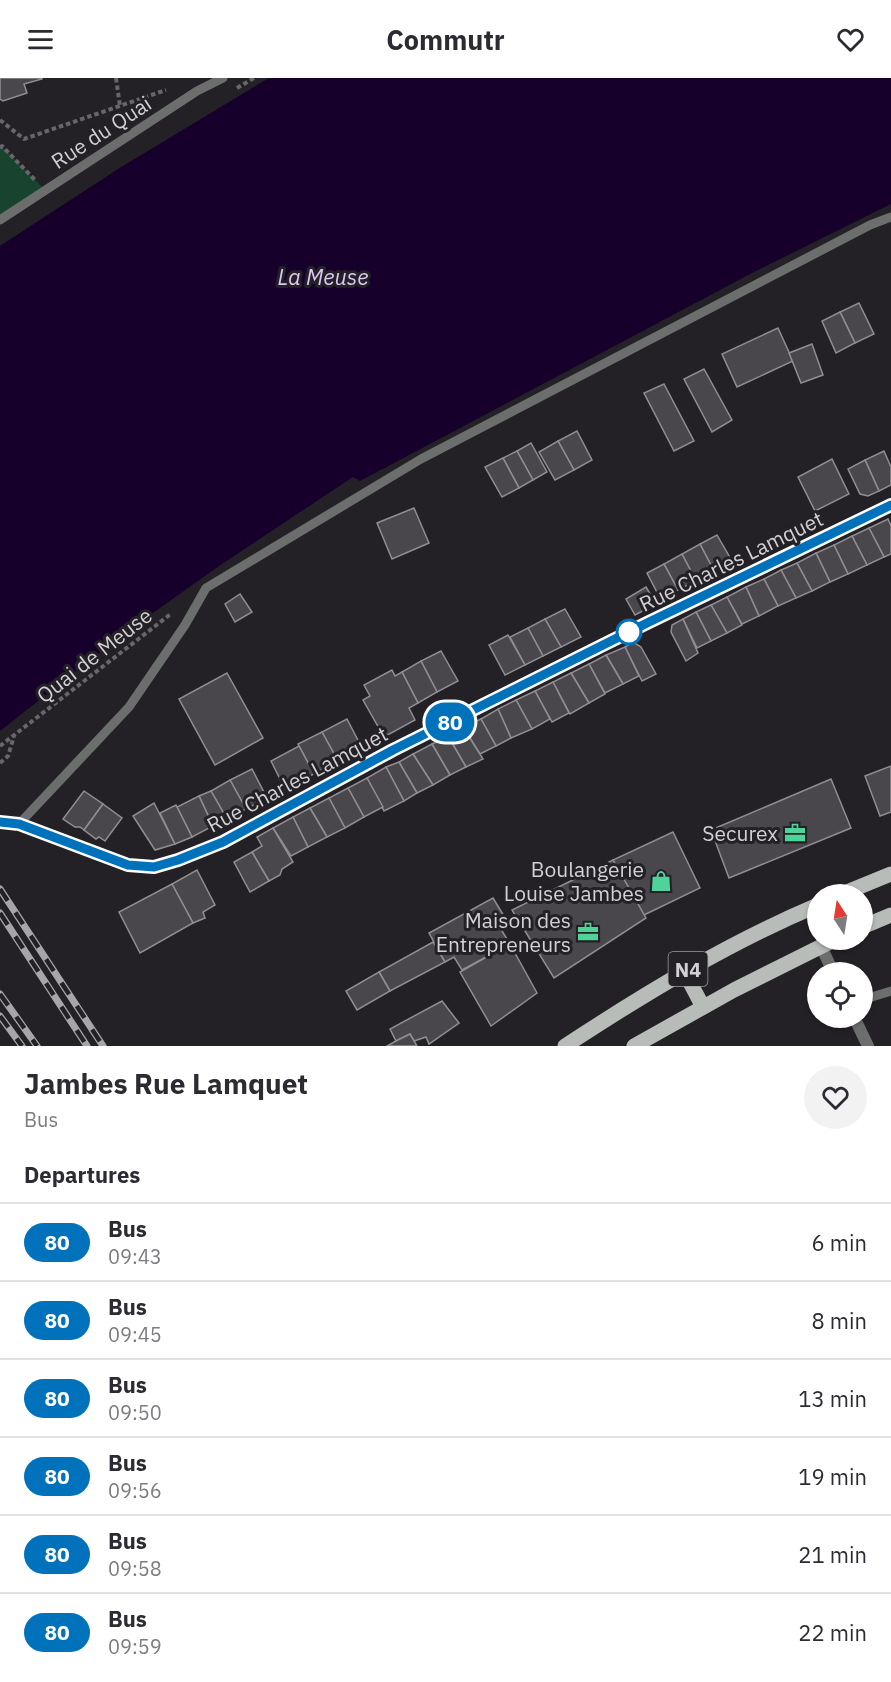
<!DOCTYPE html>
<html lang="en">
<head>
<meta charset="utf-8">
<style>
	body { margin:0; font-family:"IBM Plex Sans",sans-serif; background:#f2f2f3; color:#2b2b33; height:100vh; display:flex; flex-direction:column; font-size:22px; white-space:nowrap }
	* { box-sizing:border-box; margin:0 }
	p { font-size:20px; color:#7c7c81 }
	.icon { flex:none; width:33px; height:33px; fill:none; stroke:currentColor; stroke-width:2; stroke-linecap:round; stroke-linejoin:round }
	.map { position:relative; height:968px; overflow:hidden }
	.drawer { display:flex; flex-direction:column; background:#fff; flex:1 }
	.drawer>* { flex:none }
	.badge { padding:0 12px; border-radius:20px; font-size:21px; line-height:39px }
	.needle { width:39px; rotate:348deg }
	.buttons { position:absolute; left:807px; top:806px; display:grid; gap:12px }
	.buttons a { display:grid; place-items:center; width:66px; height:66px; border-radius:50%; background:#fff; box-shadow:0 2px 4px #0004; font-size:30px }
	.map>.badge { position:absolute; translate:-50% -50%; box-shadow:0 0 0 3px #fff }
	h2 { padding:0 24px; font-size:22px; line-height:54px }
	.round { display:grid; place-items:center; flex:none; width:63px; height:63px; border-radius:32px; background:#f2f2f3 }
	.head { display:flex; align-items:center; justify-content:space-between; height:102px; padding:0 24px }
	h1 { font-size:28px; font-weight:700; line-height:45px }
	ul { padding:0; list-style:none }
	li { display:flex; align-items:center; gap:18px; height:78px; padding:0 24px; border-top:2px solid #e1e1e2 }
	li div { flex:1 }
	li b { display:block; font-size:22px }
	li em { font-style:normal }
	li .badge { min-width:66px; font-weight:700; text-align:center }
	header { display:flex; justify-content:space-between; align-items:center; height:78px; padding:0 24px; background:#fff; font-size:27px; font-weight:700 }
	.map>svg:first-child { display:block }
	.green { fill:#18432f }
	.water { fill:#16002b }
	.building { fill:#49474c; stroke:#908e93; stroke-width:1.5 }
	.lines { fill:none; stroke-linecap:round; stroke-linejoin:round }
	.path { stroke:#68666a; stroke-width:4; stroke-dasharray:4.5 3; stroke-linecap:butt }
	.service { stroke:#6c6e6d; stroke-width:9 }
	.pedestrian { stroke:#6c6e6d; stroke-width:12 }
	.minor { stroke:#6c6e6d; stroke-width:12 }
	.primary { stroke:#b7bcb9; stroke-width:15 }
	.rail-casing { stroke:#a7a5a9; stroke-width:7 }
	.rail { stroke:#232125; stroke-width:4.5; stroke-dasharray:14; stroke-linecap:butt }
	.line-casing { stroke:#fff; stroke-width:14 }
	.line { stroke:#0072bc; stroke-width:9 }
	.stop-dot { fill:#fff; stroke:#0072bc; stroke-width:3 }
	.labels { text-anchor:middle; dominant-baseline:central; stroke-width:6; stroke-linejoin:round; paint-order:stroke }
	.shield { fill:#232125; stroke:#9e9c9f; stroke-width:1.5 }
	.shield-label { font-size:20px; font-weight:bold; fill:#d2d0d3 }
	.street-label { font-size:21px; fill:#d2d0d3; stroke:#232125 }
	.poi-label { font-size:21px; fill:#d2d0d3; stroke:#232125; text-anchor:end }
	.water-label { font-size:22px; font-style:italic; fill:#dcc6f9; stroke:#232125 }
</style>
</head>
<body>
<header><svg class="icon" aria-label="menu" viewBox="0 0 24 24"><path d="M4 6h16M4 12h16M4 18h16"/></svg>Commutr<svg class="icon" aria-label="heart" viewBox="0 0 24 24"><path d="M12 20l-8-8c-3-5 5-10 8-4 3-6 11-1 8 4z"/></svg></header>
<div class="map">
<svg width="891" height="968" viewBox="0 0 891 968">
	<rect width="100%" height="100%" fill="#232125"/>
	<path class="green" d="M2,68L45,112L0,142V70Z"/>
	<path class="water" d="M269,0H891V126L752,195L360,403L353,399L219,488L122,557L0,653V168L118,91Z"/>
	<g class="building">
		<path d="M0,0H42V1L24,6L27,15L3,23L0,21Z"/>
		<path d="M859,225L874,256L855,265L840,234Z"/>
		<path d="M840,234L855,265L836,275L822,243Z"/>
		<path d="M778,250L793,283L737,309L722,276Z"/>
		<path d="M812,266L823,297L801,305L789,275Z"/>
		<path d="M704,291L732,342L712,354L684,301Z"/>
		<path d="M664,306L694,363L674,373L644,315Z"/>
		<path d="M577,353L592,382L574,392L558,363Z"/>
		<path d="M558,363L574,392L555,402L539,374Z"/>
		<path d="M531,365L547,394L533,402L517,373Z"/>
		<path d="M517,373L533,402L519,410L503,380Z"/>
		<path d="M884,373L891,389V407L879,413L865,382Z"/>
		<path d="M503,380L519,410L502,419L485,389Z"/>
		<path d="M832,381L849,416L815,433L798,399Z"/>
		<path d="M865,382L879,413L868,418L860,416L848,391Z"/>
		<path d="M414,430L429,465L392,481L377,445Z"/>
		<path d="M888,441L891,448V476L884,479L869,450Z"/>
		<path d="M869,450L884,479L867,487L852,458Z"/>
		<path d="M717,457L732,483L714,493L700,466Z"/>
		<path d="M852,458L867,487L848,496L834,467Z"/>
		<path d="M700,466L714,493L696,503L682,476Z"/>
		<path d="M834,467L848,496L830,504L816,475Z"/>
		<path d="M816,475L830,504L812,513L797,485Z"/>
		<path d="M682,476L696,503L678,512L664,486Z"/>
		<path d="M797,485L812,513L796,520L781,492Z"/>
		<path d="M664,486L678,512L661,522L647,495Z"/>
		<path d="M781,492L796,520L778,528L764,501Z"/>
		<path d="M764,501L778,528L759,538L746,509Z"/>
		<path d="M646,509L656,526L635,537L626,521Z"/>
		<path d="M746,509L759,538L742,546L727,519Z"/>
		<path d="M240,516L252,534L235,544L225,526Z"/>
		<path d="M727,519L742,547L727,555L711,527Z"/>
		<path d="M711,527L727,555L711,563L696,534Z"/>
		<path d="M565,531L581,559L561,569L545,541Z"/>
		<path d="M696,534L711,563L697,570L683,541Z"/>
		<path d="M545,541L561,569L543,578L528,550Z"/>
		<path d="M683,541L698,575L686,583L671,554L672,547Z"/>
		<path d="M528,550L543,578L525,587L510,559Z"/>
		<path d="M508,557L525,587L505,597L489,567Z"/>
		<path d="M633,564L641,569L656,596L642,603L625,569Z"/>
		<path d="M625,569L639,598L623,606L606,577Z"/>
		<path d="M441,573L458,603L437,614L421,583Z"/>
		<path d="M606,577L623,606L605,615L589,586Z"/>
		<path d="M421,583L437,614L418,625L402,594Z"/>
		<path d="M589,586L605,616L589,625L571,595Z"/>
		<path d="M392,592L395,598L402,594L418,625L409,630L415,642L384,659L363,622L370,618L364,607Z"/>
		<path d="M227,595L263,660L215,687L179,621Z"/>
		<path d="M571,595L589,625L570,636L553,604Z"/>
		<path d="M553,604L569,635L552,644L535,613Z"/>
		<path d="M535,613L550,641L532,651L516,622Z"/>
		<path d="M516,622L532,651L511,660L498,631Z"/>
		<path d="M498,631L511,660L496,668L481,641Z"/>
		<path d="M347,641L362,670L338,683L322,654Z"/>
		<path d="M481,641L496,668L480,676L463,649Z"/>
		<path d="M463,649L483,681L466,689L448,658Z"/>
		<path d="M322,654L338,683L314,696L298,666Z"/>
		<path d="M448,658L466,689L450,697L432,666Z"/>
		<path d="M432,666L450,697L433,707L413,676Z"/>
		<path d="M299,668L314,696L285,711L271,683Z"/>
		<path d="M413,676L433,707L417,715L399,684Z"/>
		<path d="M399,684L417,715L404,723L386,689Z"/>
		<path d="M891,688V734L880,738L865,698Z"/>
		<path d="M386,689L404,723L384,733L367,700Z"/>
		<path d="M252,691L267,720L246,731L230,702Z"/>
		<path d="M367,700L383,729L364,739L348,710Z"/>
		<path d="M831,701L851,750L729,800L711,752Z"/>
		<path d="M230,702L246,731L227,741L211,713Z"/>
		<path d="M348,710L364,739L345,750L329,720Z"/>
		<path d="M84,713L103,726L84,752L80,749H75L63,741Z"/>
		<path d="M211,713L227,741L213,748L199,718Z"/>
		<path d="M199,718L213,748L192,759L177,729Z"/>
		<path d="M329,720L345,750L327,759L310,730Z"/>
		<path d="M154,725L175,766L155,772L133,738Z"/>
		<path d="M103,726L122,740L105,763L99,759L96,761L84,752Z"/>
		<path d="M176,727L192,759L175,766L160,735Z"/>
		<path d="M310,730L327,759L308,769L293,739Z"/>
		<path d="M293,739L308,769L291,778L273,750Z"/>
		<path d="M273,750L293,784L282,791L280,797L269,803L252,774L262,768L257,759Z"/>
		<path d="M673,754L700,810L644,837L613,782Z"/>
		<path d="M252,774L269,803L250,814L234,784Z"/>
		<path d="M613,782L646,840L554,900L512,832Z"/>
		<path d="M197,792L215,827L203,834L205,840L193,845L172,806Z"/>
		<path d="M172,806L193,845L140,875L119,834Z"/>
		<path d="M493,820L510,848L502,853L510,866L462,892L454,879L445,884L429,855Z"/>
		<path d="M433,864L445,884L390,913L379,894Z"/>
		<path d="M510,866L537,915L491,948L460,894Z"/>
		<path d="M379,894L390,913L357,932L346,913Z"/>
		<path d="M442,923L459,945L429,966L426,959L414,963L410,956L396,963L390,951Z"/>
		<path d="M410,956L417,968H387L396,963Z"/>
	</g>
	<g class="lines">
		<g class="path">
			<path d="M116,0L120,28"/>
			<path d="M237,10L254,0"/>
			<path d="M0,42L24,61L166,12"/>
			<path d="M0,70L2,68L35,102"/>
			<path d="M0,668L172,535"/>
			<path d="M0,685L8,678L14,658"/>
		</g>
		<g class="service">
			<path d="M0,142L197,13L223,0"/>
			<path d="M19,746L129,629L185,547L206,510L421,381L870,147L891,139"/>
			<path d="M862,922L891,913"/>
		</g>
		<g class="pedestrian">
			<path d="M821,868L833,894"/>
			<path d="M854,939L868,968"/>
		</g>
		<path class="minor" d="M0,744L19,746L128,787L154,789L179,782L223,764L393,672L647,545L891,427"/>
		<g class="primary">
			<path d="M842,816L891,796"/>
			<path d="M862,849L891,837"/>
			<path d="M684,893L703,929"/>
			<path d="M565,968C646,915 728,865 818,827"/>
			<path d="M634,968L734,912L836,861"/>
		</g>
		<defs>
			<g id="rail">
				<path d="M0,811L103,968"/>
				<path d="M0,835L87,968"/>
				<path d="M0,916L37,968"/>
				<path d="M0,938L22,968"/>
			</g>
		</defs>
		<use href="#rail" class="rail-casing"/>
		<use href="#rail" class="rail"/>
	</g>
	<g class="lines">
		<defs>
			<path id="line" d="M0,744L19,746L128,787L154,789L178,782L223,764L393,672L647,545L891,427"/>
		</defs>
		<use href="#line" class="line-casing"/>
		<use href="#line" class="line"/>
	</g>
	<defs>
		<symbol id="office-bare" viewBox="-9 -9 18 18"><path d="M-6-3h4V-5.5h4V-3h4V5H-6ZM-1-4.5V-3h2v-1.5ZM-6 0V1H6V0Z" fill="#4fd398" stroke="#232125" stroke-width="2.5" paint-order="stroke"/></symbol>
		<symbol id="shop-bare" viewBox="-9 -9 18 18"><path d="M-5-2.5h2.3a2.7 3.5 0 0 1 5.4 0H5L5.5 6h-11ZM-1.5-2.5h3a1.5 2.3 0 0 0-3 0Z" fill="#4fd398" stroke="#232125" stroke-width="2.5" paint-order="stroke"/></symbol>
	</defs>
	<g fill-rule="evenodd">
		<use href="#office-bare" x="780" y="740" width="30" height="30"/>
		<use href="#shop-bare" x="646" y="788" width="30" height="30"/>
		<use href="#office-bare" x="573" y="839" width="30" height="30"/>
	</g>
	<circle class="stop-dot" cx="629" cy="554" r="12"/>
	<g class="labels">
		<rect class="shield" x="668.5" y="874" width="39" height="34" rx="4.5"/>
		<g class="shield-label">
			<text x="688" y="891">N4</text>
		</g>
		<g class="street-label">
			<text transform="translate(101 54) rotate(-33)">Rue du Quai</text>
			<text transform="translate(731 483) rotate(-26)">Rue Charles Lamquet</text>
			<text transform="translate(94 577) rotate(-38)">Quai de Meuse</text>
			<text transform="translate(297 701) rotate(-28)">Rue Charles Lamquet</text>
		</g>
		<g class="poi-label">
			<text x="778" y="755">Securex</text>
			<text x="644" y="791">Boulangerie<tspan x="644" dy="24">Louise Jambes</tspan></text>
			<text x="571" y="842">Maison des<tspan x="571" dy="24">Entrepreneurs</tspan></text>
		</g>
		<g class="water-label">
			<text x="323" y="198">La Meuse</text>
		</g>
	</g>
</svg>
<div class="buttons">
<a><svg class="needle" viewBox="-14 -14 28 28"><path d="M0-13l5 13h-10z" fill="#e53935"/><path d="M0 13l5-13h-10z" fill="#7c7c81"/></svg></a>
<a><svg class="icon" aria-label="locate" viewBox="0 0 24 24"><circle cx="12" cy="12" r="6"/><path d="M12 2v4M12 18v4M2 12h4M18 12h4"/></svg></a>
</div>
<b class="badge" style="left:450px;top:644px;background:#0072bc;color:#fff">80</b>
</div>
<section class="drawer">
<div class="head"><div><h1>Jambes Rue Lamquet</h1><p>Bus</p></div><a class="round"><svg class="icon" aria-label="heart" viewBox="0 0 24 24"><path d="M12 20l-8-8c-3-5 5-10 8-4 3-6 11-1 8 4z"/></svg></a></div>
<h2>Departures</h2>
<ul>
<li><span class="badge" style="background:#0072bc;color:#fff">80</span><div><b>Bus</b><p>09:43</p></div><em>6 min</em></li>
<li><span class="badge" style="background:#0072bc;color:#fff">80</span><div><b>Bus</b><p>09:45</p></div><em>8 min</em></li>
<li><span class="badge" style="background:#0072bc;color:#fff">80</span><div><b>Bus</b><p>09:50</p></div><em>13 min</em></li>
<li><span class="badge" style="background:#0072bc;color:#fff">80</span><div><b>Bus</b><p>09:56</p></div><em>19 min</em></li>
<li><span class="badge" style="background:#0072bc;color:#fff">80</span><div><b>Bus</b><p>09:58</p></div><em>21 min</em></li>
<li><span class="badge" style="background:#0072bc;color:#fff">80</span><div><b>Bus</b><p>09:59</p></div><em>22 min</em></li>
</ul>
</section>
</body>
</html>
